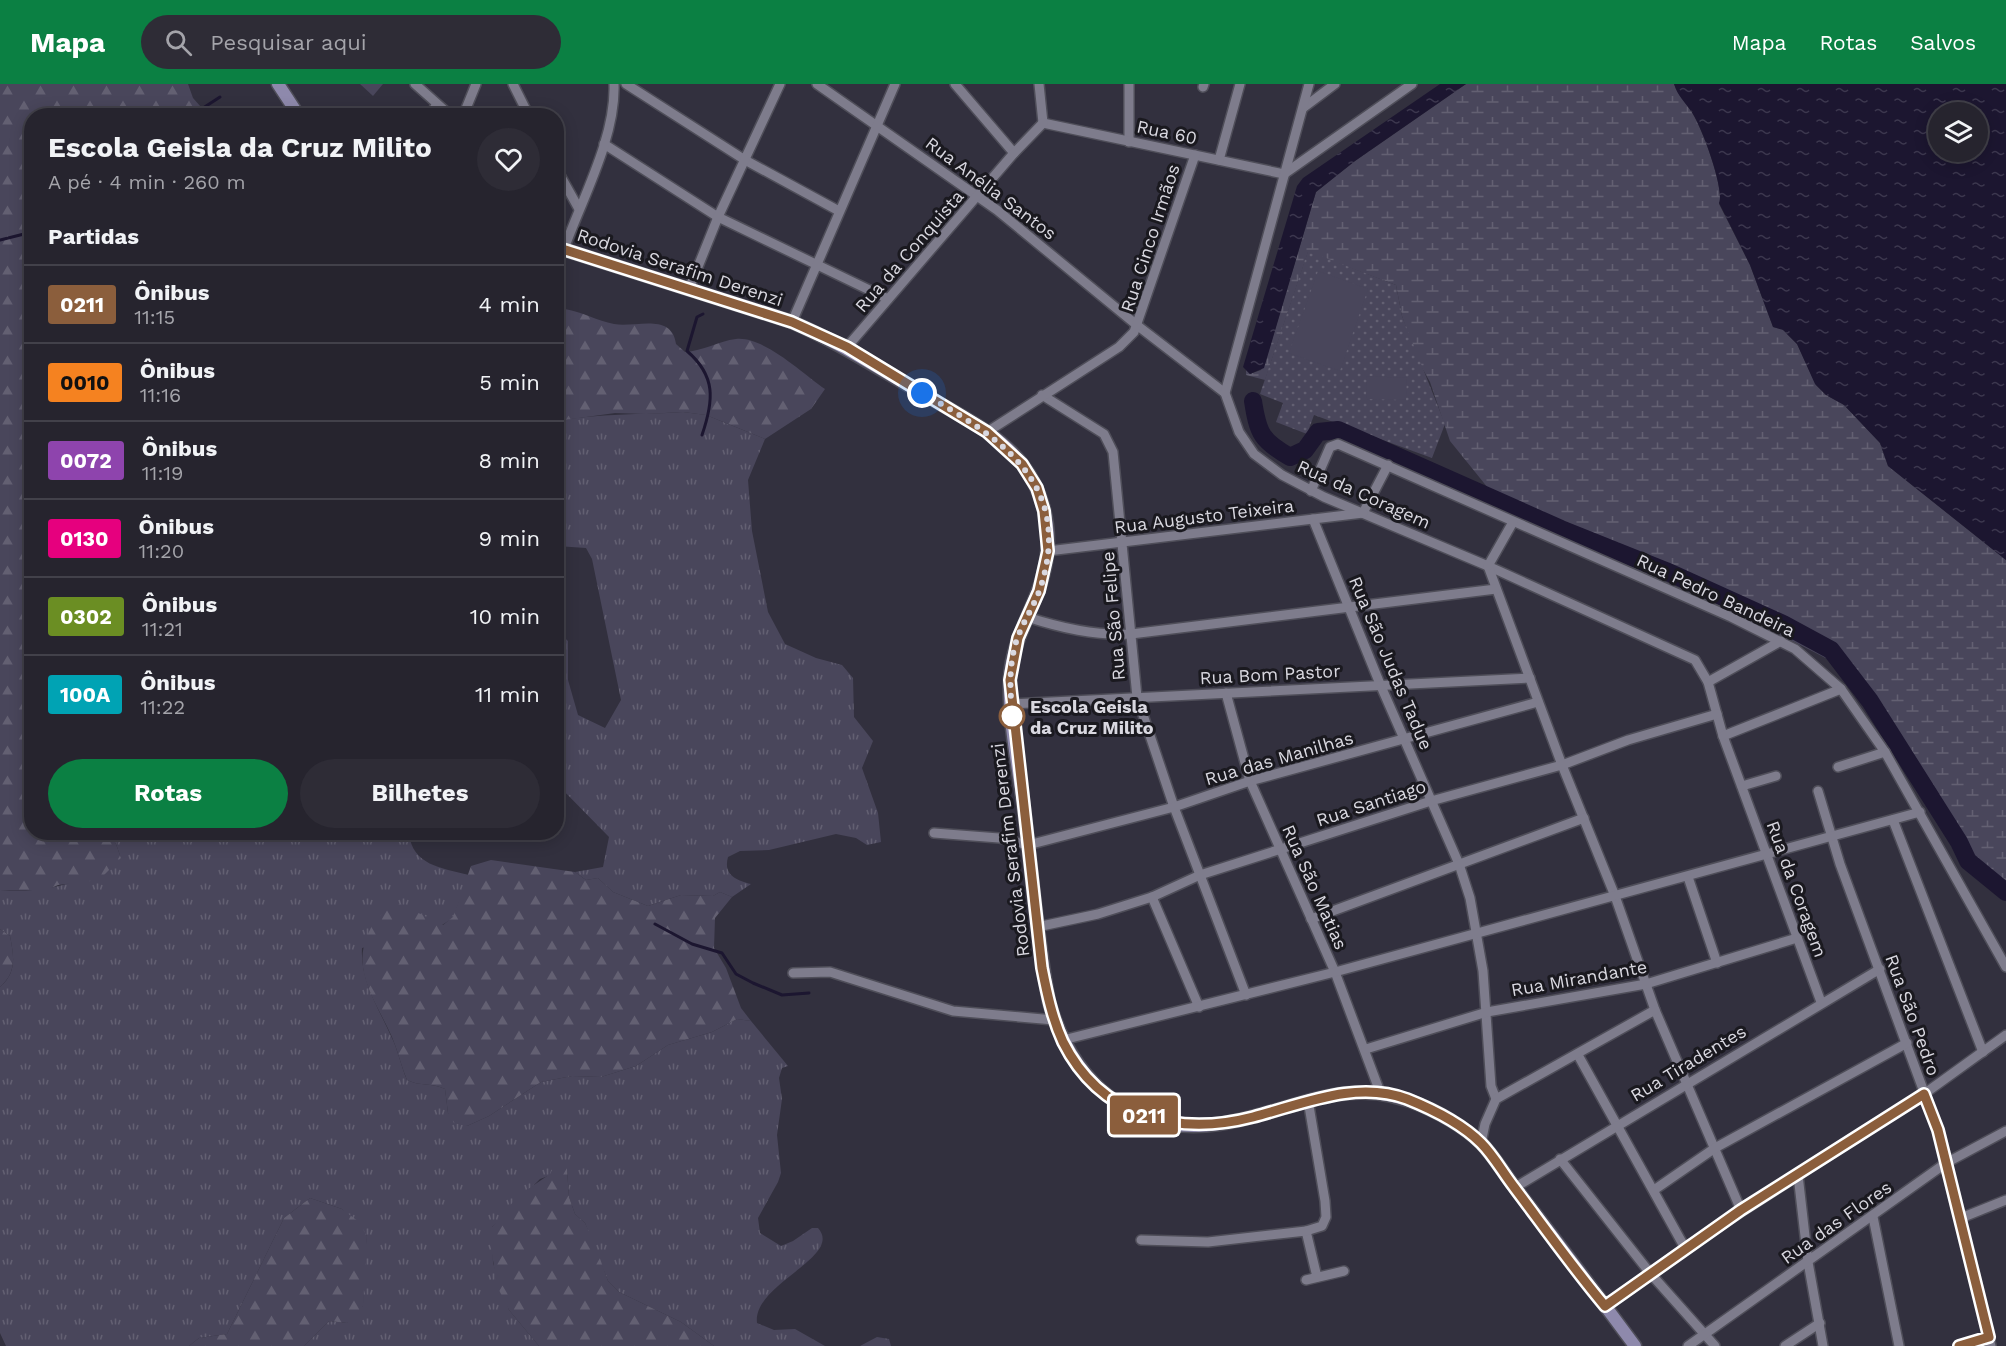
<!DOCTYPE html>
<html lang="pt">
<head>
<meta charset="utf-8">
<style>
	body { margin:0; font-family:"Work Sans",sans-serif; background:#2e2c36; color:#f1f3f6; height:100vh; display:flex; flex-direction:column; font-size:22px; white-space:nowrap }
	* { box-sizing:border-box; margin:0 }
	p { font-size:20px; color:#a4a4aa }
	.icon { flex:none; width:33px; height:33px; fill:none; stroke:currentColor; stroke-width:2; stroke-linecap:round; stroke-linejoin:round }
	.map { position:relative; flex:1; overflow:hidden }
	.sheet { position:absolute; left:24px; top:24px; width:540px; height:732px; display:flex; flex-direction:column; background:#26242e; border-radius:24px; box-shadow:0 3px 15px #0003,0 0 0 2px #42414a }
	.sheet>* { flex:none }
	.badge { padding:0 12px; border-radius:4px; font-size:21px; line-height:39px }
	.buttons { position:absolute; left:1928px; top:18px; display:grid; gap:12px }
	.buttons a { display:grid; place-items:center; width:60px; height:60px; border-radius:50%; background:#26242e; box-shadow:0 3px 15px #0003,0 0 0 2px #42414a; font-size:30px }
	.you { position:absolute; width:30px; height:30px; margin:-15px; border:4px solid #fff; border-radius:50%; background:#1a73e8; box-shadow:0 0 0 9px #1a73e833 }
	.map>.badge { position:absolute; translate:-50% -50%; box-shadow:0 0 0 3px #fff }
	h2 { padding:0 24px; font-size:22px; line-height:54px }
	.round { display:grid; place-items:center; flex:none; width:63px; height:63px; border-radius:32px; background:#2e2c36 }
	.summary { display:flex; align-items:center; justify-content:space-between; height:102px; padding:0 24px }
	h1 { font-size:28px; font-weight:700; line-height:45px }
	.primary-button { display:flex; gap:12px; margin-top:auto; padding:12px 24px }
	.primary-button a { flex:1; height:69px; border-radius:36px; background:#0b8043; color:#fff; font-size:24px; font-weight:700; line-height:69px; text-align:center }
	.primary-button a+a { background:#2e2c36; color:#f1f3f6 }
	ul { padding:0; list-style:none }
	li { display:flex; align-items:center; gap:18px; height:78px; padding:0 24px; border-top:2px solid #42414a }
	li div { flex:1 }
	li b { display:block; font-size:22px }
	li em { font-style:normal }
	li .badge { min-width:66px; font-weight:700; text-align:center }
	header { display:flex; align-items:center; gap:36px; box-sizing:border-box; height:84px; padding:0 30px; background:#0b8043; color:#fff }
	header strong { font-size:28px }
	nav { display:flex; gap:33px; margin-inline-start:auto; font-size:21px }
	.search { width:420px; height:54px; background:#2e2c36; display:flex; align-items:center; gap:15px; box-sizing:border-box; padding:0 21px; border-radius:33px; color:#a4a4aa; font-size:22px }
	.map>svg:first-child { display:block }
	.grass { fill:url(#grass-tufts) }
	.forest { fill:url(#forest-firs) }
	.wetland { fill:url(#wetland-marsh) }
	.park { fill:url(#park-dots) }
	.garden { fill:#49465b }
	.water { fill:url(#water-ripples); fill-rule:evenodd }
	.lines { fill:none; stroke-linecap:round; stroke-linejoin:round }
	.stream { stroke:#1c1630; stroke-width:3 }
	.river { stroke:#1c1630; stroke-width:18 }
	.street-casing { stroke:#4f4e59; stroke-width:12 }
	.secondary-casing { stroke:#4f4e59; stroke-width:15 }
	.street { stroke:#7e7c8c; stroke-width:9 }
	.secondary { stroke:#8e89ac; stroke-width:12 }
	.line-casing { stroke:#fff; stroke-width:14 }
	.line { stroke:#8b5e3c; stroke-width:9 }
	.walk { stroke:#d9d8e0; stroke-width:6; stroke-dasharray:0 10.8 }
	.stop-dot { fill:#fff; stroke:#8b5e3c; stroke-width:3 }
	.labels { text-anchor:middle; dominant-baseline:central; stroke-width:6; stroke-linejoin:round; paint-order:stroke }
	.street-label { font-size:18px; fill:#d9d8e0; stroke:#1a191f }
	.stop-label { font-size:18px; font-weight:bold; fill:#d9d8e0; stroke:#1a191f; text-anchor:start }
</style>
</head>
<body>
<header>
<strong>Mapa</strong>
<div class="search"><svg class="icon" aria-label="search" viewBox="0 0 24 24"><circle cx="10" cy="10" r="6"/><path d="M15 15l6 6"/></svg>Pesquisar aqui</div>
<nav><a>Mapa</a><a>Rotas</a><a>Salvos</a></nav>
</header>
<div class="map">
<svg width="2006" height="1262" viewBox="0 0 2006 1262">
	<defs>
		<pattern id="grass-tufts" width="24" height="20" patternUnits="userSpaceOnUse" patternTransform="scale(1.5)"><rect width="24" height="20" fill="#49465b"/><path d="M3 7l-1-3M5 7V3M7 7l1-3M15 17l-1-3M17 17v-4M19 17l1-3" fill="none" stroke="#636072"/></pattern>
		<pattern id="forest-firs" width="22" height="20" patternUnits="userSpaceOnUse" patternTransform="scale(1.5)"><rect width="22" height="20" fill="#49465b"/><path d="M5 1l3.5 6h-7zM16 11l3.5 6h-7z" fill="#636072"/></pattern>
		<pattern id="wetland-marsh" width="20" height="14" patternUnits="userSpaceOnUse" patternTransform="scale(1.5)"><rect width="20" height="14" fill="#49465b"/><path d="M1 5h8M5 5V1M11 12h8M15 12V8" fill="none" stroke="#636072"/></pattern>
		<pattern id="park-dots" width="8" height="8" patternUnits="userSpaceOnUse" patternTransform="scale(1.5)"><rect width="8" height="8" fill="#49465b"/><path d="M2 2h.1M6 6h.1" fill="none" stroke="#636072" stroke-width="1.8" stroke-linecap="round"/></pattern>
		<pattern id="water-ripples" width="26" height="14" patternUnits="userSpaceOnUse" patternTransform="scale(1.5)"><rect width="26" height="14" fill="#1c1630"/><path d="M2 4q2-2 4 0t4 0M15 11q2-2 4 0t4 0" fill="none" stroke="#3c374e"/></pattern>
	</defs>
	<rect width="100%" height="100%" fill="#32303e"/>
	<g class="grass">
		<path d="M683,328L706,331L765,355L748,396L752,447L768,528L785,560L816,574L842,581L853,594L854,633L873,657L862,684L878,729L881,758L867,761L856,754L836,750L769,766L740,767L728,773C723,791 736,796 751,800L732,813L720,808L713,812L681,811L648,822L613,808L598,794L586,796L575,788L603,783L609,753L557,700L556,546L568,557V596L578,631L605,644L621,616L592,475L586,464L557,462V337C599,329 640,331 683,328Z"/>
		<path d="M112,749H409C412,781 441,784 469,791L453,834L442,841L362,864C360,896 378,923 391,952C398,966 401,982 407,996C421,1003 431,998 445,1005L448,1029L467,1042L489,1032L541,998L572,992L601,993L636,982L668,961L712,948L737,935L751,937L788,982L782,984L779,994L782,1015L777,1051L781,1089L778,1098L758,1134L760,1149L781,1162L793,1157L812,1144H818C844,1173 752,1200 757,1239L774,1246L795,1245L825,1262H714L681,1238L619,1208L608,1197L585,1139L575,1130L569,1113L567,1085L540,1095L492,1143L493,1179L509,1226L539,1262H304L329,1237L347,1239L363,1222C363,1198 364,1175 367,1152L342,1125L310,1114L284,1134L227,1250L199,1254L189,1262H6L0,1249V903C17,888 14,873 10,852L0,845V806C54,809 74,800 121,774Z"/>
		<path d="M877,1253L889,1255L891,1262H860Z"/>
	</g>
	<g class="forest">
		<path d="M0,0H188L193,14L208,31L32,32V748L112,749L121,774L99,796L58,801L47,806H0Z"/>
		<path d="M565,225C583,228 597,237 614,240C635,244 672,228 676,260L685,268C703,267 719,257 736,255C764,252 803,290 825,305L811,325L765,355L706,331L683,328L646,330L615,329L557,337V227Z"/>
		<path d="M491,776L575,788L586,796L598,794L613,808L648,822L681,811L713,812L720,808L732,813L715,834L714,864L726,884L741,924L751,937L737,935L712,948L668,961L636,982L601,993L572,992L541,998L489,1032L467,1042L454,1039L448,1029L445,1005C431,998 421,1003 407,996C401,982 398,967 392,953C377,919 351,887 368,850C376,833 383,826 400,820L443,841L453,833L471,782Z"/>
		<path d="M0,845L10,852C14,873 17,888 0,903Z"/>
		<path d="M562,1079L567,1085L569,1113L575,1130L585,1139L594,1158L608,1197L619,1208L681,1238L714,1262H539L509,1226L497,1202L491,1163L492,1143L518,1112L550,1090L555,1080Z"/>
		<path d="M310,1114L342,1125L359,1138L367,1152L363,1222L358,1234L347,1239L329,1237L304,1262H189L199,1254L227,1250L284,1134Z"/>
	</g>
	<path class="wetland" d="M1466,0H1674C1678,12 1685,17 1691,27C1701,41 1725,105 1719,120L1750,181L1773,243L1783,246L1797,260L1816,301L1826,311L1844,321L1880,359L1888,382L2006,476V812L1969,768L1937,707L1881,620L1843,583L1727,523L1505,425L1450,357L1430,298L1417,275L1402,232L1396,201L1308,168L1265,296L1246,291V286L1250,290L1261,286L1265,279L1316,108L1355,77Z"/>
	<path class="park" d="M1308,167L1396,201L1402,232L1445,340L1432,374L1314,331L1307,350L1276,338L1283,319L1260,310Z"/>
	<g class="garden">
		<path d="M360,0H383L373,12Z"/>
		<path d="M1318,187L1368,205L1340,287L1289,269Z"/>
		<path d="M1367,292L1407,294L1406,316L1366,315Z"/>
	</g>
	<g class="water">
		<path d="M1440,0H1466L1355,77L1316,108L1264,284L1250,290L1243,283L1297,102L1303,94Z"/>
		<path d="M1674,0H2006V476L1888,382L1880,359L1844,321L1826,311L1815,300L1797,260L1783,246L1773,243L1750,181L1719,119C1725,106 1701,40 1691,27C1684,17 1678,12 1674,0ZM1938,28H1977V68H1938Z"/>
	</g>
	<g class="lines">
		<g class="stream">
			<path d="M198,32L200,26L220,13"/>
			<path d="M0,156L32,148"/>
			<path d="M702,351C714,316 716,292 687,267L697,233L703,230"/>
			<path d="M655,840L692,860L722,869L736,890L753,899L782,911L809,909"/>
		</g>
		<path class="river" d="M1253,317C1258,350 1262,357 1290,373L1305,366L1318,348L1338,346L1561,445L1666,487L1783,540L1831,566L1870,617L1959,758L1968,777L2006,808"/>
		<defs>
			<g id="street">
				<path d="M415,0L451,32"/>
				<path d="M513,0L529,32"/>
				<path d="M626,0L745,76L839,127"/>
				<path d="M817,0L997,126L1138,242L1225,309L1239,348L1254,370L1282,391L1324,413L1488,482L1695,576L1708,598L1723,652L1821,918"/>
				<path d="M955,0L1014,69"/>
				<path d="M1039,0L1043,39"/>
				<path d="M1129,0V58"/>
				<path d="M1203,3L1204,0"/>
				<path d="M1303,24L1335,0"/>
				<path d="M429,32L437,20"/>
				<path d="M463,32L476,0"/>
				<path d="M1043,39L1284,90"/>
				<path d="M604,60L718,133L888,215"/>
				<path d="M1219,76L1240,0"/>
				<path d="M556,84L579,125"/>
				<path d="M1284,90L1412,0"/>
				<path d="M564,165C582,115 616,53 614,0"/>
				<path d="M689,205L718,133L780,0"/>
				<path d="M792,238L895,0"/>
				<path d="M847,263L1014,69L1043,39"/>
				<path d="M1225,309L1309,0"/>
				<path d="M1042,311L1104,350L1113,368L1137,613L1174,723L1246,911"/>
				<path d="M987,348L1119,263L1134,248L1195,71"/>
				<path d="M1311,407L1330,363L1338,360L1731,533L1795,565L1841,605L1885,668L2006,883"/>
				<path d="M1363,429L1388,381"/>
				<path d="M1313,435L1380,600L1459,780L1470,814L1483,887L1491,1002L1496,1015"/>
				<path d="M1048,467L1363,429"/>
				<path d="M1488,482L1562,681L1615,812L1655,926L1741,1126"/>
				<path d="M1488,482L1513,438"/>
				<path d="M1027,533C1061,544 1095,552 1131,550L1496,505"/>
				<path d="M1708,598L1781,557"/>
				<path d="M1226,609L1250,697L1335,888L1380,1008"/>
				<path d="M1011,620L1530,594"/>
				<path d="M1723,652L1841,605"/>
				<path d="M1838,683L1885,668"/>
				<path d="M1742,702L1776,692"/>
				<path d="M1818,707L1840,780L1938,1046L1991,1262"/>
				<path d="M1893,736L1983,968"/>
				<path d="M934,749L999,754L1028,761L1174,723L1250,697L1538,618"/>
				<path d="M1688,793L1717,879"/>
				<path d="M1152,813L1199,923"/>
				<path d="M1311,835L1584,734"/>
				<path d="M1037,843L1098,830L1152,813L1200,791L1431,717L1562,681L1628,656L1717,630"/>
				<path d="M793,889L830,888L953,927L1054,936"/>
				<path d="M1063,956L1335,888L1920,728"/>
				<path d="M1366,965L1487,928L1646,900L1797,854"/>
				<path d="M1578,971L1685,1164"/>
				<path d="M1481,1059L1485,1040L1496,1015L1655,926"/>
				<path d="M1560,1075L1650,1189L1715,1262"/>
				<path d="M1798,1091L1808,1178L1823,1262"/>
				<path d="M1514,1104L1880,885"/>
				<path d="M1654,1106L1715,1064L1907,959"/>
				<path d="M1873,1133L1899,1262"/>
				<path d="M1961,1134L2006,1116"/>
				<path d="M1306,1147L1317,1193"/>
				<path d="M1141,1156L1208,1158L1306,1147L1322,1142L1326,1133L1325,1117L1308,1016"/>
				<path d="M1306,1196L1344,1187"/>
				<path d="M1605,1222L1685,1164L1924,1010L2006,951"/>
				<path d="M1688,1262L1946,1079L2006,1047"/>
				<path d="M1785,1262L1820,1239"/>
				<path d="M1959,1262L1989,1253"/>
			</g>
			<g id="secondary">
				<path d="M278,0L299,32"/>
				<path d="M556,163L792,238C838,258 879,285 923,310C957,330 997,348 1022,380C1041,404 1051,439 1047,470C1043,514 1012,550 1010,594C1008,637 1018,683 1024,725C1032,790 1037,854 1049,918C1072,997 1132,1053 1219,1040C1297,1028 1345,987 1425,1023C1444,1031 1468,1046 1482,1060C1497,1076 1509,1097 1523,1114C1561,1163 1598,1212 1635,1262"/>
			</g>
		</defs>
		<use href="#street" class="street-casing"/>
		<use href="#secondary" class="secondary-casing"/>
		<use href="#street" class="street"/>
		<use href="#secondary" class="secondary"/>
	</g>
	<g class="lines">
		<defs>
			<path id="line" d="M556,163L792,238L847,263L987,348L1022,380L1037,404L1044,427L1048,467L1039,507L1018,554L1010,596L1042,884C1047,909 1052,934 1063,958C1100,1032 1176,1053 1253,1033C1303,1020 1356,996 1407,1015C1432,1025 1462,1040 1481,1059C1494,1072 1503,1089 1514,1103C1544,1143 1573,1184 1605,1222L1741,1126L1924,1010L1938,1046L1989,1253L1959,1262"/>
		</defs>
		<use href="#line" class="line-casing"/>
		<use href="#line" class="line"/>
		<path class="walk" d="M922,309C1001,354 1075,400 1040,505C1034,522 1023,538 1017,555C1008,582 1010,608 1013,636L1012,632"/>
	</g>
	<circle class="stop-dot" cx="1012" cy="632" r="12"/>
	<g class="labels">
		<g class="street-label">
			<text transform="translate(1167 48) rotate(12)">Rua 60</text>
			<text transform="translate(991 104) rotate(37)">Rua Anélia Santos</text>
			<text transform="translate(1150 154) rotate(-72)">Rua Cinco Irmãos</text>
			<text transform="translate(909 167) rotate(-49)">Rua da Conquista</text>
			<text transform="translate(680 183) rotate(18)">Rodovia Serafim Derenzi</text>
			<text transform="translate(1364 410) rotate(24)">Rua da Coragem</text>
			<text transform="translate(1204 432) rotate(-7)">Rua Augusto Teixeira</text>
			<text transform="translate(1716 511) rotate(25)">Rua Pedro Bandeira</text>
			<text transform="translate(1113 532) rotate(-95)">Rua São Felipe</text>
			<text transform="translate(1391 579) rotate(67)">Rua São Judas Tadue</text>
			<text transform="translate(1270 590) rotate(-3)">Rua Bom Pastor</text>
			<text transform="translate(1279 674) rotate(-16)">Rua das Manilhas</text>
			<text transform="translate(1371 719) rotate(-18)">Rua Santiago</text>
			<text transform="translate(1010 766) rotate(-97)">Rodovia Serafim Derenzi</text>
			<text transform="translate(1315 803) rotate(66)">Rua São Matias</text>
			<text transform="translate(1797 805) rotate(70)">Rua da Coragem</text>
			<text transform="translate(1579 894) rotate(-10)">Rua Mirandante</text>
			<text transform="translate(1913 931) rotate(70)">Rua São Pedro</text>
			<text transform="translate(1688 979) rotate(-31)">Rua Tiradentes</text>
			<text transform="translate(1836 1138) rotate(-35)">Rua das Flores</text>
		</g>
		<g class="stop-label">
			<text x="1030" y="622">Escola Geisla<tspan x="1030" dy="21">da Cruz Milito</tspan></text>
		</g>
	</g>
</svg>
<div class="buttons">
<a><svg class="icon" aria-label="layers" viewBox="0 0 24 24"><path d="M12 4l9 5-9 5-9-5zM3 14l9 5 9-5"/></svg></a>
</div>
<div class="you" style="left:922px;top:309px"></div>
<b class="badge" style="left:1144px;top:1031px;background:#8b5e3c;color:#fff">0211</b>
<section class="sheet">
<div class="summary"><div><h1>Escola Geisla da Cruz Milito</h1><p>A pé · 4 min · 260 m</p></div><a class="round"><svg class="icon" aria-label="heart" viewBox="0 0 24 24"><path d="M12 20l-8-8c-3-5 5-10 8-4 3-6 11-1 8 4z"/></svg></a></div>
<h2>Partidas</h2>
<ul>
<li><span class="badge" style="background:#8b5e3c;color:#fff">0211</span><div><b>Ônibus</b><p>11:15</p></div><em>4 min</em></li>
<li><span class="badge" style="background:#f58220;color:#111">0010</span><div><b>Ônibus</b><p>11:16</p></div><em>5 min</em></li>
<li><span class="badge" style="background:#8e44ad;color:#fff">0072</span><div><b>Ônibus</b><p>11:19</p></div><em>8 min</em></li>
<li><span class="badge" style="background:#e6007e;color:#fff">0130</span><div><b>Ônibus</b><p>11:20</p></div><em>9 min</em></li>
<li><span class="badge" style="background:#6b8e23;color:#fff">0302</span><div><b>Ônibus</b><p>11:21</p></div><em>10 min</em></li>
<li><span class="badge" style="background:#00a3b4;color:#fff">100A</span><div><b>Ônibus</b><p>11:22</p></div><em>11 min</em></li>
</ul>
<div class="primary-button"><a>Rotas</a><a>Bilhetes</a></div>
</section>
</div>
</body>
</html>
